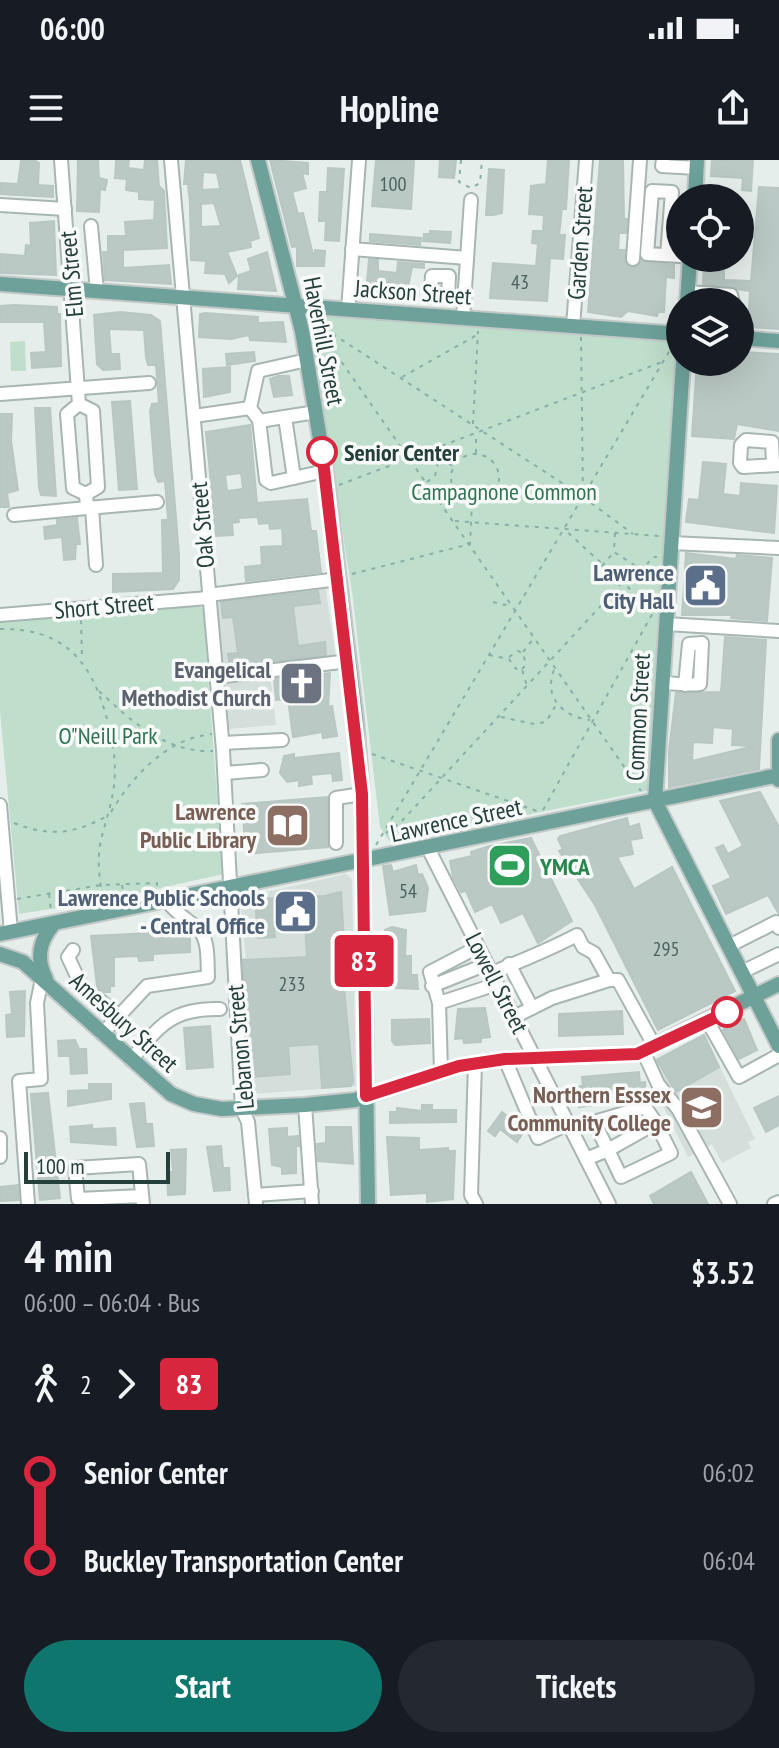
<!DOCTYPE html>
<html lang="en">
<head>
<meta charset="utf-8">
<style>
	body { margin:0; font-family:"PT Sans Narrow",sans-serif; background:#242831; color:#f1f3f6; height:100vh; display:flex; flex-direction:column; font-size:30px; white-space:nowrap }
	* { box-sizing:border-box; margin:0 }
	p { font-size:26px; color:#9ea1a6 }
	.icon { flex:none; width:44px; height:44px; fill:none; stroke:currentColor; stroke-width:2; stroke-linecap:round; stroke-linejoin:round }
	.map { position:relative; height:1044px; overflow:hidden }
	.drawer { display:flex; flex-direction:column; background:#171b24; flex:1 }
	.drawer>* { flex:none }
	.badge { padding:0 16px; border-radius:6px; font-size:28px; line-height:52px }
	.tools { position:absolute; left:666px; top:24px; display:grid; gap:16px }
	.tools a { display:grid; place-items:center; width:88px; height:88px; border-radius:50%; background:#171b24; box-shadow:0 8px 32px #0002; font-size:40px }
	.scale { position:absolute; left:24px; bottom:20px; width:146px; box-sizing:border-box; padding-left:8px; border:4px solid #253f3b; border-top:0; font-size:22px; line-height:28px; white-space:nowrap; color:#253f3b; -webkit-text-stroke:6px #f7faf9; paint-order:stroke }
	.map>.badge { position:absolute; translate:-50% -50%; box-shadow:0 0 0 4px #fff }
	.legs { display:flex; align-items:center; gap:12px; height:88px; padding:0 24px; font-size:26px }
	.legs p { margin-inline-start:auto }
	.overview { display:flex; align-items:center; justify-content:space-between; height:136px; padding:0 24px }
	h1 { font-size:44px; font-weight:700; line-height:60px }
	.primary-button { display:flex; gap:16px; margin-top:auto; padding:16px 24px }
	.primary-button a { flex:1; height:92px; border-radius:48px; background:#0f766e; color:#fff; font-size:32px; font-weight:700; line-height:92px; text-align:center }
	.primary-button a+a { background:#242831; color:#f1f3f6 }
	ul { padding:0 24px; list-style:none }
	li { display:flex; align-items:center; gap:28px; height:88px; font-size:30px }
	li i { display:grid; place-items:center; width:12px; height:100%; margin:0 10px; background:currentColor }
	li i::after { content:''; width:20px; height:20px; margin:-10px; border:6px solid; border-radius:50%; background:#171b24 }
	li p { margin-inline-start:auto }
	li:first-child i { background:linear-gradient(#0000 50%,currentColor 0) }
	li:last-child i { background:linear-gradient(currentColor 50%,#0000 0) }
	.status { display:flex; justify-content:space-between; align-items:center; height:56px; padding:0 40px; background:#171b24; direction:ltr }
	.status svg { height:22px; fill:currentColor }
	header { display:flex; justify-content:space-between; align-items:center; height:104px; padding:0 24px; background:#171b24; font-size:36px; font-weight:700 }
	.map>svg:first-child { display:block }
	.built { fill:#d4deda }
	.green { fill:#c0decc }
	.building { fill:#bbc9c5; stroke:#b8c7c3; stroke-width:2; fill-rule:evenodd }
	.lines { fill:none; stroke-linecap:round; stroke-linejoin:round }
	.minor-casing { stroke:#a8b6b3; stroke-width:16 }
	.major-casing { stroke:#c2c9c8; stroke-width:18 }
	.path { stroke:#88b0a8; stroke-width:2; stroke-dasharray:4 6; stroke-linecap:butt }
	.minor { stroke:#fff; stroke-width:12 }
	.major { stroke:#6da199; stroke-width:14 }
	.line-1-casing { stroke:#fff; stroke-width:18 }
	.line-1 { stroke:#d7263d; stroke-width:12 }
	.stop-1-dot { fill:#fff; stroke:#d7263d; stroke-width:4 }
	.labels { text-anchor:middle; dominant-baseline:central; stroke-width:7; stroke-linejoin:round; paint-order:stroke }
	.number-label { font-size:20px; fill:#4a625e }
	.street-label { font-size:24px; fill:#253f3b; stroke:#f7faf9 }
	.stop-label { font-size:24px; font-weight:bold; fill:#253f3b; stroke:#f7faf9; text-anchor:start }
	.park-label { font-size:24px; fill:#317453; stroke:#f7faf9 }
	.service-label { font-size:24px; font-weight:bold; fill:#4e5e75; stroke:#f7faf9; text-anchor:end }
	.worship-label { font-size:24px; font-weight:bold; fill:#5b616d; stroke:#f7faf9; text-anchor:end }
	.education-label { font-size:24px; font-weight:bold; fill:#785e54; stroke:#f7faf9; text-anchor:end }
	.leisure-label { font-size:24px; font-weight:bold; fill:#27864d; stroke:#f7faf9; text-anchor:start }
</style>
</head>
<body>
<div class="status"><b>06:00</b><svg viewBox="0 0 49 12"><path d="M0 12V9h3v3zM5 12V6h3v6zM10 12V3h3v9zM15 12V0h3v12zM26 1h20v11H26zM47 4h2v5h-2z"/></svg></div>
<header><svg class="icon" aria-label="menu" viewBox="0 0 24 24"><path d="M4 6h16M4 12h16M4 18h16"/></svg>Hopline<svg class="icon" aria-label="share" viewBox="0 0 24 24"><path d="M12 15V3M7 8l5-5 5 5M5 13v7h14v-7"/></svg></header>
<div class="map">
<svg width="779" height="1044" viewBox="0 0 779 1044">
	<rect width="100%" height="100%" fill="#e6eeeb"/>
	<g class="built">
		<path d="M325,424L337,506L270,515L276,565L229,569L216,437Z"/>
		<path d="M346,714L352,719L356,926L253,934L251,920L243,916L235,799L246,798L240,738Z"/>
		<path d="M704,874L755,979L748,982L751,988L722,1003L712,984L688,997L643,905Z"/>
	</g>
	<g class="green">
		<path d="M307,149L679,179L651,630L390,682L380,667L352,432Z"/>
		<path d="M25,181L26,211H11L10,182Z"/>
		<path d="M199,446L203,449L223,714L103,741L19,754L0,551V461Z"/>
	</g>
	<g class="building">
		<path d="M34,0L39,3L38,25L53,26V37L0,34L1,23L18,24L21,1Z"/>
		<path d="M78,0H98L99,18L107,20L105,30L100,29L99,52L77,51Z"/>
		<path d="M116,0H129L128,8L144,10L145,0H157L159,26L164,31L167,88L123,90V108L169,105L171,124L105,120L103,92H108V76H126L125,62L154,60L155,40L139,39V32L126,30L127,19L115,18Z"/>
		<path d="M186,0H240L259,78L250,81L251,87L227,92L237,116L229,123L225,114L205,113L206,101L191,100L190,44L188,24H184ZM203,12L217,13L220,29L202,30ZM214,43L221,66L201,67V44Z"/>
		<path d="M270,0L308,3V14L302,13L306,28L292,32L298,54L303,53L314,99L315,90L325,91L324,106H297V86L292,87Z"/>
		<path d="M376,0L414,1L411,49L372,46Z"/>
		<path d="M440,0H456L454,18L439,17Z"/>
		<path d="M548,0H569L566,49H562L559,75H565L563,99L550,98L547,141L490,138L493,103L536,106L538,84L532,83L533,71H543L544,55L529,54L531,26L546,24Z"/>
		<path d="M600,0H623L624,59H627L626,73H619L618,90H625V104L633,108L642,101L674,105V118L666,117L664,152H658L657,156L628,151L621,157L588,152Z"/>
		<path d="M712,0H753L751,31L742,30L743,18L711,16Z"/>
		<path d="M328,8L344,9L339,81L325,80L326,61H319L320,32H327Z"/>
		<path d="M489,9L504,10L502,53L493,55H486Z"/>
		<path d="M759,27L779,28V169L748,167L750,131L703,124L704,106L724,108V120L751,121Z"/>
		<path d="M54,61L56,115L0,113V94L25,96L26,85L31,86L30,63Z"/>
		<path d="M430,71L451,72L450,83L423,81L424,74H430Z"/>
		<path d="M370,74L421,78L420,85L370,81Z"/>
		<path d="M267,92L276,131L238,129L239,115L251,111L248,99Z"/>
		<path d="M369,99L378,100V111L397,113L398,102L424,104V108L412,107L406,137L394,136L395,124L379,122L378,134L366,133Z"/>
		<path d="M14,145L57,147V154H60L61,206L32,208L31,193L46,192L44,162H0V146Z"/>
		<path d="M120,152L151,155L160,161L179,395V420L173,429L113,432V414L163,413L162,360H168L165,321L158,322L155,314L150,251L152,244L163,243H159L156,205H148L146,197L144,170L109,169L111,194H119L120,209L103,210L97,204L94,155Z"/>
		<path d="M205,153L258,157V163L283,162L286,182L250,180L249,175L231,179L199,177L200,154Z"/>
		<path d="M254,192L255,201L227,205L226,194Z"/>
		<path d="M740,192L779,194V271L737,264L734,279L692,276L697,202H740Z"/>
		<path d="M230,207V232L204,237L203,209Z"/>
		<path d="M278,216H289L292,235L274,237L270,219Z"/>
		<path d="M130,241L137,329L119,330L112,242Z"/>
		<path d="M35,248H50L56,336L41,335L39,327Z"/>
		<path d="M0,254H12L11,281L18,330L7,333L9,347H0Z"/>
		<path d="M250,265L257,343L307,339L311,371H316L321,412L246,421L245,407L262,405L261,387L283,386L282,368L270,369L269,363L259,364L258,357L238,358L239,362L232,363L233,375L216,376L206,272ZM241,313L243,329L227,331L225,315Z"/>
		<path d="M703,302L726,304L723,334L740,336L741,323L777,326L774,373L686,362L689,339L699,340Z"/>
		<path d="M77,358L80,384H76L75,399L64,400L62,377L45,379L44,367L57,365V360Z"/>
		<path d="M686,393L736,399L737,395L772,398L767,461L731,458L732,455H682Z"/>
		<path d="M318,431L320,443L293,446L298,486L325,482L326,495L230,506L228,494L238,493L233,457L223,458L221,442Z"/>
		<path d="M725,477L766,480L759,609L669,627V590L676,533L721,532ZM713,567L733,569L732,585L754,586L692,601L693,582L712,583Z"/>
		<path d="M330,513L328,547L332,546L337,576L323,578L322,572L293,577L288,539L276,540L274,519Z"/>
		<path d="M339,593L342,620L333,621L332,613L311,615L312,624L299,626V620L287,622L280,613L284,596L294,594V598Z"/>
		<path d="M760,632L779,667V754L768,735L726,754L713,726L731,718L716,688L723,685L728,694L743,686L720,641Z"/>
		<path d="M327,637L328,687L246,694L242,644Z"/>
		<path d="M627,658L629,667L639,664L642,678L630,680L633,694L617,697L634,729L672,707L735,831L658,870L595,745L559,691L563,689L558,679L560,676Z"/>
		<path d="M531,678L572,761L538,783L523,753L501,763L492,744L475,752L466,731L461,732L453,717L450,701L472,696L471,692L490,686Z"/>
		<path d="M391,705L393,712L416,705L418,715L422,714L428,728L425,751L390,755L383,706Z"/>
		<path d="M341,732L345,797H341L353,921L351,926L322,928L319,884L288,886L290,914L249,917L243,800L307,797L305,765L274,767L275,777L258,778L255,739L324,736Z"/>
		<path d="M177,764V773H190V792L153,794V800L139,801L138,796L114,797V826H110V832H104L97,826L91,776L151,773V765Z"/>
		<path d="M392,767L406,770L405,796H411V815H417L418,829L396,828L386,821L385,770Z"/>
		<path d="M25,831L24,876L7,877L6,855L12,854L10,832Z"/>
		<path d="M485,848L490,877L481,878V882L464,883L463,878L455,879L458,849Z"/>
		<path d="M622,851L623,874L559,876V854Z"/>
		<path d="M429,859L430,883L395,885L392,881V860Z"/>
		<path d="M744,859L757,890L739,899L723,870Z"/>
		<path d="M210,866L213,907L187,909L184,868Z"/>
		<path d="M704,875L719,907L676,932L657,900Z"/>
		<path d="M75,880L79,889H86L87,913L71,914L70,896H59L58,881Z"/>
		<path d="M639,912L640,923L645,922L646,938L579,947L577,926H583L582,917Z"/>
		<path d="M89,924H111V939L68,946V931L89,930Z"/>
		<path d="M48,933L60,1038L40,1040L31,934Z"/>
		<path d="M779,936V965L766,972L754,948Z"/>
		<path d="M144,943L146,964H152L154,986L137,987L130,944Z"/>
		<path d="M422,945H432V950H456V962L390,963V952H397V948L422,951Z"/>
		<path d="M502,952L525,970L517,982L500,969L495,976L488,971Z"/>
		<path d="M92,965V969L115,968L116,985L71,982L70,967Z"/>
		<path d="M326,967H351L353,1004L318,1001L317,984L326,983Z"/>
		<path d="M287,968V977L298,976L299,986H296V1013L282,1014V1007L272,1005L269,969Z"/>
		<path d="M387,977L419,978V990L448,988V991H455L453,1039L427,1042V1033L391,1035Z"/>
		<path d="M221,986L223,1008H229L230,1030L214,1031L207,987Z"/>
		<path d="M186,989L185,1034L168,1035L167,1012H173L171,990Z"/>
		<path d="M691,1012L708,1044H654L650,1036Z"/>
		<path d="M18,1025L19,1040L0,1041V1027Z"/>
	</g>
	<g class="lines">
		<defs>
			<g id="minor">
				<path d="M61,0L79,244L67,254L73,328L86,334L98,327L93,251L79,244"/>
				<path d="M171,0L223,590L242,949L248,962L256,1044"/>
				<path d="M663,0L662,6L697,8"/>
				<path d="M0,45L65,49"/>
				<path d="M91,66L97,131"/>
				<path d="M352,89L467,98"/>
				<path d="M667,95L672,32L652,31L647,94L680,96"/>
				<path d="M633,99L640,0"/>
				<path d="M431,129L432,116H449L448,137"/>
				<path d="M688,132L731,135L733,142"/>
				<path d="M348,150L359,0"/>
				<path d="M463,158L471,40"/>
				<path d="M573,166L586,0"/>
				<path d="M307,200L258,211L250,248L259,260L266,320L271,323L325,311"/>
				<path d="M0,234L149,223"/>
				<path d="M194,256L250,248"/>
				<path d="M285,257L294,318"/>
				<path d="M259,261L316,252"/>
				<path d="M773,304L772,282L746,280L741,285L740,303L743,307L779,305"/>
				<path d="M87,348L157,342"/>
				<path d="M92,348L96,405"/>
				<path d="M14,355L87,348L86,334"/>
				<path d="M671,383L779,388"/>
				<path d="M208,435L339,419"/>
				<path d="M0,455L208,438"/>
				<path d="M666,464L779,471"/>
				<path d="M216,517L349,501"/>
				<path d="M662,523C675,523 688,526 700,524L702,483L689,484L685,525"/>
				<path d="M223,583L282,580"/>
				<path d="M225,613L262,610"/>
				<path d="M0,645L11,772"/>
				<path d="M336,683V638L362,634"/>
				<path d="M428,688L609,1044"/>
				<path d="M729,786L776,762L779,768"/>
				<path d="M73,790L68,797L81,825L118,855"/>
				<path d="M509,804L532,848"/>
				<path d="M742,812L779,794"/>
				<path d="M492,813C520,801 549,790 577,775L583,787L594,793L609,820L552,838L514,857"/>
				<path d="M609,820H618L655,887"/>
				<path d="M432,826L487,804"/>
				<path d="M439,843L497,824"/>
				<path d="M708,862L739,917L779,895"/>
				<path d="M102,874L147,826L208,817C207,802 210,777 196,767C185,758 176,753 167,741"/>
				<path d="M643,891L658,924L678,949L730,1044"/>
				<path d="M505,899L538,978L568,964"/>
				<path d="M131,900C160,865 172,848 220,849"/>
				<path d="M475,903L471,1035L476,1044"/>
				<path d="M441,911L439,843L430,812L478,787"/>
				<path d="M305,945L312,1044"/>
				<path d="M0,978V997"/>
				<path d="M586,999L608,990L621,1017L671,993L656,963L608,990L594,962L645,947L656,963"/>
				<path d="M255,1035L312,1031"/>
				<path d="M142,1036L78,1039L75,1008L139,1004L143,1044"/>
				<path d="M28,1044L19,921L41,919L37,843L42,819"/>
				<path d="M774,1044L779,1042"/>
			</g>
			<g id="major">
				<path d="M258,0L302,171L327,321L356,559L362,634L368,1044"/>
				<path d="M695,38L697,0"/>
				<path d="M0,124L680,174"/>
				<path d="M687,142L690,98"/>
				<path d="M740,178L779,181"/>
				<path d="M683,202L655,641L779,886"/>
				<path d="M779,580V620"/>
				<path d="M0,774L779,615"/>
				<path d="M0,794L23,802L171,934L194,944L222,949L305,945L355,940L459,906L505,899L637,894L779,824"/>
				<path d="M46,819C36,800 39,781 53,765"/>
			</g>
		</defs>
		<use href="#minor" class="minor-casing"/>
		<use href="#major" class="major-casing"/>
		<g class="path">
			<path d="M461,0L459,22L471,28L480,23L482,0"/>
			<path d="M313,161L641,631"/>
			<path d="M316,163L582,336"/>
			<path d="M581,177L583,337L633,374"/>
			<path d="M402,217L477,175"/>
			<path d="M473,264L478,171"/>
			<path d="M476,293V275"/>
			<circle cx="475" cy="318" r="24"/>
			<path d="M427,322L435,316L439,298L453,306"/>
			<path d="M339,325L662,202"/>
			<path d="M455,361L659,376"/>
			<path d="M615,373L614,392L642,410L653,397H657"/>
			<path d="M602,406L613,393"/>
			<path d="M352,414L470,384L472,343"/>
			<path d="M493,442L505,445L509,441"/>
			<path d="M81,460L82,498"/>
			<path d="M0,469C60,468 89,497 105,552C112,575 117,601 114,625C112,646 104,664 100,685C97,703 100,722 103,740"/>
			<path d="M523,492L534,478"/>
			<path d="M489,495L509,499L516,509H522L527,526"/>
			<path d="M509,497L518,491L524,494L525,506L522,509"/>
			<path d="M554,510C543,538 564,557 590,560"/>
			<path d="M99,531C132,562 166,593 213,591"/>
			<path d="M501,557L534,564L546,562L556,545"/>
			<path d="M372,594L537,651"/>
			<path d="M543,650L654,451L564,369"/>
			<path d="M111,652C133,615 168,578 212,574"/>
			<path d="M14,663C49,677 75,674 107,656"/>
			<path d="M386,673L400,663L620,425"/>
			<path d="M376,685L673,185"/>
			<path d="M122,725L124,737"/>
			<path d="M62,727L64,748"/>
			<path d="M76,731L78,744"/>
			<path d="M49,734L51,750"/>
			<path d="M17,739L101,725L157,723V728"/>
		</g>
		<use href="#minor" class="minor"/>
		<use href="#major" class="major"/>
	</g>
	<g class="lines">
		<defs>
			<path id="line-1" d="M322,292L362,634L366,936L459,906L505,899L637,894L727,852"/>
		</defs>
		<use href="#line-1" class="line-1-casing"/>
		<use href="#line-1" class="line-1"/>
	</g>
	<defs>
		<symbol id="civic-square" viewBox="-11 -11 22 22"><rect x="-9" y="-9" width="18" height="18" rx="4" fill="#5c6f8a" stroke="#f7faf9"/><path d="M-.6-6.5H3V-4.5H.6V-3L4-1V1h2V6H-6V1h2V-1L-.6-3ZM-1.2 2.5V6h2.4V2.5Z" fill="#fff"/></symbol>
		<symbol id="church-square" viewBox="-11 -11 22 22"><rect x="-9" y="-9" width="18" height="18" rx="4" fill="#6b7280" stroke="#f7faf9"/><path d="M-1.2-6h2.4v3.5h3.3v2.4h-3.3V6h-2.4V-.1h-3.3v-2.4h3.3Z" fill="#fff"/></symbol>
		<symbol id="library-square" viewBox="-11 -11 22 22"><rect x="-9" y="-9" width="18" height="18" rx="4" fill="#8d6e63" stroke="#f7faf9"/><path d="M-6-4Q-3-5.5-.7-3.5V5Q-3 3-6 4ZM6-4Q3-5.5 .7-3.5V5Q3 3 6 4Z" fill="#fff"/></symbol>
		<symbol id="stadium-square" viewBox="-11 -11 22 22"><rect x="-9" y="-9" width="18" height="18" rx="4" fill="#2e9e5b" stroke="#f7faf9"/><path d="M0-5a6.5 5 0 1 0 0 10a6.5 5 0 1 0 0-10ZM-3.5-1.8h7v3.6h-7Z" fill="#fff"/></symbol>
		<symbol id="university-square" viewBox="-11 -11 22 22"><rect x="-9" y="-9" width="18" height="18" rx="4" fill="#8d6e63" stroke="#f7faf9"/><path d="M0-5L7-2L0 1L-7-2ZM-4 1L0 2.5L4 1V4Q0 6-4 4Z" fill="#fff"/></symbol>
	</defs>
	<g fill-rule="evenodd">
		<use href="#civic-square" x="680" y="400" width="51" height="51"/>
		<use href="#church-square" x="276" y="498" width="51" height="51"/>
		<use href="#library-square" x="262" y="640" width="51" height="51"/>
		<use href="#stadium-square" x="484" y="680" width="51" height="51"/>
		<use href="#civic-square" x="270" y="726" width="51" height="51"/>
		<use href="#university-square" x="676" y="922" width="51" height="51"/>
	</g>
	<g class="stop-1-dot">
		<circle cx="322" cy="292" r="14"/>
		<circle cx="727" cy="852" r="14"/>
	</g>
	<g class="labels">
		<g class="number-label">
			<text x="393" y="24">100</text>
			<text x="520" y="122">43</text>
			<text x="408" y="731">54</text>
			<text x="666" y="789">295</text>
			<text x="292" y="824">233</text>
		</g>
		<g class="street-label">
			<text transform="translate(580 83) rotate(-86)">Garden Street</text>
			<text transform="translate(71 114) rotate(-95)">Elm Street</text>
			<text transform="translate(413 132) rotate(4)">Jackson Street</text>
			<text transform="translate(324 181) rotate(79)">Haverhill Street</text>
			<text transform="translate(202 365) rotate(-95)">Oak Street</text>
			<text transform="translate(104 446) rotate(-5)">Short Street</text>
			<text transform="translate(638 557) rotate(-87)">Common Street</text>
			<text transform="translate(456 660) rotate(-12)">Lawrence Street</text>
			<text transform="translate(497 823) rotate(63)">Lowell Street</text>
			<text transform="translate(124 862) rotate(42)">Amesbury Street</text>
			<text transform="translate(240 887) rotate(-95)">Lebanon Street</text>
		</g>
		<g class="stop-label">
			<text x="344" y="292">Senior Center</text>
		</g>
		<g class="park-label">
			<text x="504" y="331">Campagnone Common</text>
			<text x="108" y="575">O"Neill Park</text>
		</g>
		<g class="service-label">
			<text x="674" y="412">Lawrence<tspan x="674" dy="28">City Hall</tspan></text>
			<text x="265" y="737">Lawrence Public Schools<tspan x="265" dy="28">- Central Office</tspan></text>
		</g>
		<g class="worship-label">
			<text x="271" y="509">Evangelical<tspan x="271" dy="28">Methodist Church</tspan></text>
		</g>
		<g class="education-label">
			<text x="256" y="651">Lawrence<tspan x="256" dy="28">Public Library</tspan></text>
			<text x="671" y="934">Northern Esssex<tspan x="671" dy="28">Community College</tspan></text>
		</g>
		<g class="leisure-label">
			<text x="540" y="706">YMCA</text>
		</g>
	</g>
</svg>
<div class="tools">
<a><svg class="icon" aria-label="locate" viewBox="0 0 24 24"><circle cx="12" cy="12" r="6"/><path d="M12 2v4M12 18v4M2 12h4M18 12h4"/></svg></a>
<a><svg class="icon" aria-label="layers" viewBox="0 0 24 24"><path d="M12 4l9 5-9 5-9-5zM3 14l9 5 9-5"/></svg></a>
</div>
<div class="scale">100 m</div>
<b class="badge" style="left:364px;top:801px;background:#d7263d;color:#fff">83</b>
</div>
<section class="drawer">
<div class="overview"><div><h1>4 min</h1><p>06:00 – 06:04 · Bus</p></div><b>$3.52</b></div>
<div class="legs"><svg class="icon" aria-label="walk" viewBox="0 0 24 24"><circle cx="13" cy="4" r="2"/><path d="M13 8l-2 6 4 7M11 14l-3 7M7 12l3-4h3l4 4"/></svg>2<svg class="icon" aria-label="forward" viewBox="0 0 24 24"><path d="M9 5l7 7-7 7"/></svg><b class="badge" style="background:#d7263d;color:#fff">83</b></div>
<ul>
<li><i style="color:#d7263d"></i><b>Senior Center</b><p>06:02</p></li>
<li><i style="color:#d7263d"></i><b>Buckley Transportation Center</b><p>06:04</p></li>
</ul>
<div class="primary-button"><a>Start</a><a>Tickets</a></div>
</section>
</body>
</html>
